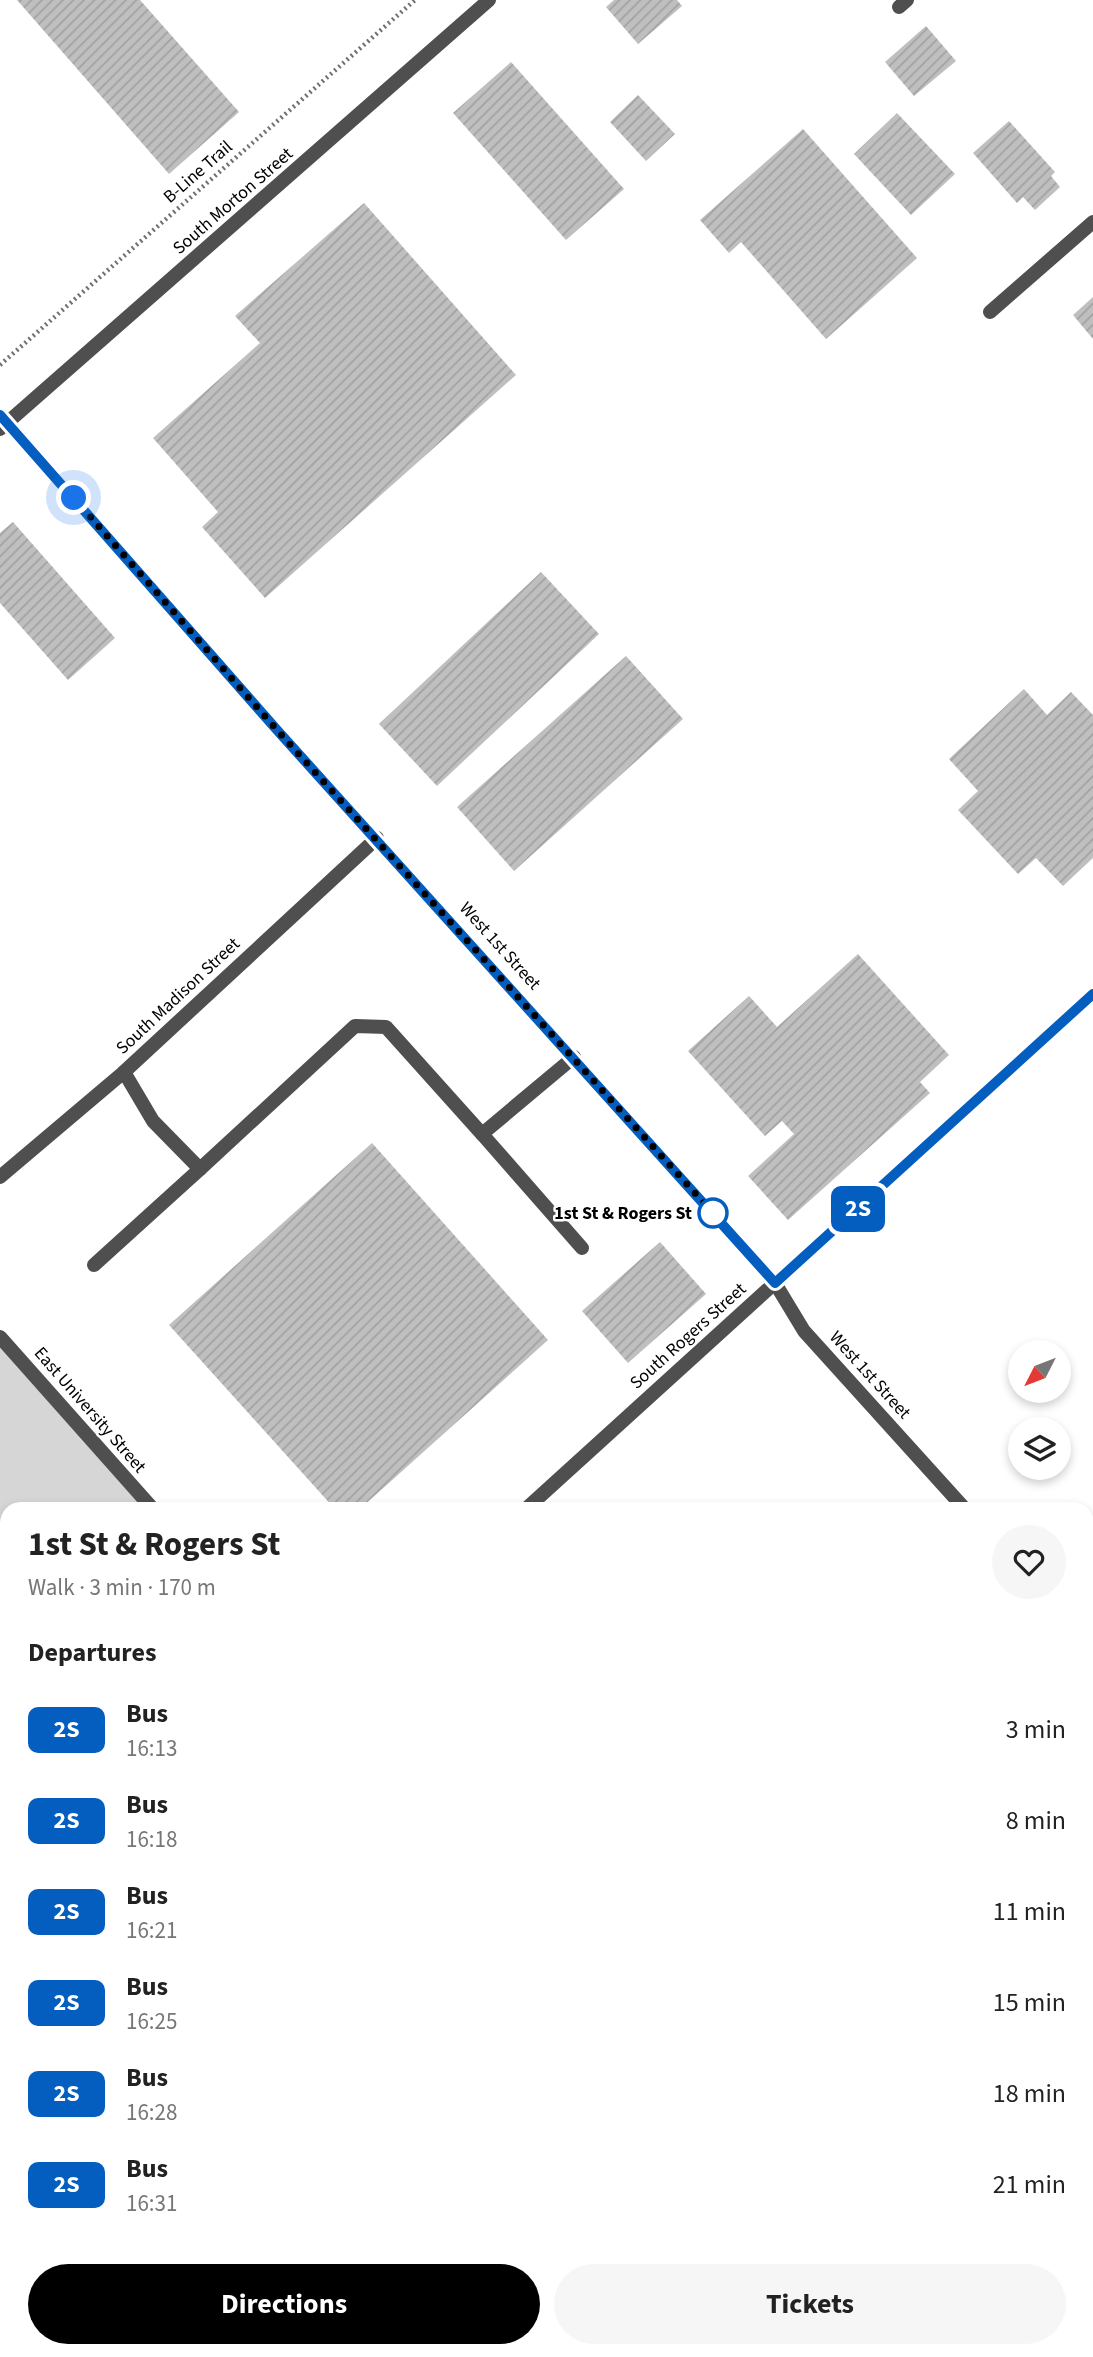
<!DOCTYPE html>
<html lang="en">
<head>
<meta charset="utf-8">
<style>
	body { margin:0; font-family:"Source Sans 3",sans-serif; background:#f6f6f6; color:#222; height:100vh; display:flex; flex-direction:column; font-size:26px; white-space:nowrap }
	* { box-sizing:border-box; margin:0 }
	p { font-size:23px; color:#767676 }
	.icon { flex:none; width:38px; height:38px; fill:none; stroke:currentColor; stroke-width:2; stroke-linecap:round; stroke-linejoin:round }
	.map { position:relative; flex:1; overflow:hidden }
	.sheet { position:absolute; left:0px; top:1502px; width:1094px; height:856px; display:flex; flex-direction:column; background:#fff; border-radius:21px 21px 0 0; box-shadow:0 4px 10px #0003 }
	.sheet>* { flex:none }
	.badge { padding:0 14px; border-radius:10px; font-size:24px; line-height:46px }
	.needle { width:46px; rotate:228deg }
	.buttons { position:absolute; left:1008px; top:1340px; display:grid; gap:14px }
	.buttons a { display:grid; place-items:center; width:63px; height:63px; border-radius:50%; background:#fff; box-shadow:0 4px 10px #0003; font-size:35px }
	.you { position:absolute; width:35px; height:35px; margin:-18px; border:5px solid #fff; border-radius:50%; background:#1a73e8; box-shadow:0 0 0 10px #1a73e833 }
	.map>.badge { position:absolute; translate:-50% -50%; box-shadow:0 0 0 4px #fff }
	h2 { padding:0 28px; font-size:26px; line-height:63px }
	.round { display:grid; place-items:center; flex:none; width:74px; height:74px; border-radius:37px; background:#f6f6f6 }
	.summary { display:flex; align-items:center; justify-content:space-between; height:119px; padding:0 28px }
	h1 { font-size:33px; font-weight:700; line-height:52px }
	.button { display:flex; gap:14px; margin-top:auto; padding:14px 28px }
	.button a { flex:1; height:80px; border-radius:42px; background:#000; color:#fff; font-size:28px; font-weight:700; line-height:80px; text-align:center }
	.button a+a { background:#f6f6f6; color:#222 }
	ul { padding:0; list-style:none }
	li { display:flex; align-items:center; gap:21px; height:91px; padding:0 28px }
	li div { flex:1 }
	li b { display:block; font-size:26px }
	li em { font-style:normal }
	li .badge { min-width:77px; font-weight:700; text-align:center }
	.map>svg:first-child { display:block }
	.green { fill:#d6d6d6 }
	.building { fill:url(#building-hatch) }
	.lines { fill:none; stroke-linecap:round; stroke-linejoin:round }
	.path { stroke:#717171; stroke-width:4.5; stroke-dasharray:2 3.5; stroke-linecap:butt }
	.service { stroke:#4f4f4f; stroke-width:14 }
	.minor { stroke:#4f4f4f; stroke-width:14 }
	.tertiary { stroke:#4f4f4f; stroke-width:14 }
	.primary { stroke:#000; stroke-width:18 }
	.line-casing { stroke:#fff; stroke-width:16 }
	.line { stroke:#035ebf; stroke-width:10 }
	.walk { stroke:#000; stroke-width:7; stroke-dasharray:0 12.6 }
	.stop-dot { fill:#fff; stroke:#035ebf; stroke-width:3.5 }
	.labels { text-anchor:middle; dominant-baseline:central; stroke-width:5; stroke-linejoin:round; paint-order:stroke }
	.street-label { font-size:18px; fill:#000; stroke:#fff }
	.stop-label { font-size:18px; font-weight:bold; fill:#000; stroke:#fff; text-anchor:end }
</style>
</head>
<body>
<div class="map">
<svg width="1093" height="2357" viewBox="0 0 1093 2357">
	<defs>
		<pattern id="building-hatch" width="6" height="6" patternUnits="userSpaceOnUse" patternTransform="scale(1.75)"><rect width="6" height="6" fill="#bfbfbf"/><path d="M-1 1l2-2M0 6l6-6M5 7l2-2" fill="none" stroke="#a2a2a2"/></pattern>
	</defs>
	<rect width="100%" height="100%" fill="#fff"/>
	<path class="green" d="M0,1336L154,1508H7V1592L0,1585Z"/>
	<g class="building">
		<path d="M17,0H140L239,112L169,174Z"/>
		<path d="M614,0H677L682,6L638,44L606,7Z"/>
		<path d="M926,26L956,61L914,96L885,62Z"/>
		<path d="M511,62L624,189L566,240L453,113Z"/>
		<path d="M638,95L675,134L646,161L610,122Z"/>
		<path d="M897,113L955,174L911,215L854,154Z"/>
		<path d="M1009,121L1055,172L1051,176L1060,187L1035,210L1023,197L1017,203L973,153Z"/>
		<path d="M803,129L917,258L826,339L741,242L729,253L700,220Z"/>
		<path d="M364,203L516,375L265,598L202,527L218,512L153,438L260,343L235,316Z"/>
		<path d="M1093,297V339L1073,315Z"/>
		<path d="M13,522L115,638L68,680L0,603V533Z"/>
		<path d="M541,572L599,634L437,786L379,724Z"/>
		<path d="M626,656L683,719L514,871L457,807Z"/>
		<path d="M1024,689L1047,715L1071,692L1093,715V858L1063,886L1036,858L1018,874L958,810L978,791L949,759Z"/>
		<path d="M858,954L949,1055L920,1082L930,1093L788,1220L748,1176L794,1134L782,1121L765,1136L688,1051L749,996L777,1027Z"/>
		<path d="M372,1143L548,1340L361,1508H334L169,1325Z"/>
		<path d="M660,1242L706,1294L628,1363L582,1311Z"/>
		<path d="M460,2350H698L704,2357H453Z"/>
	</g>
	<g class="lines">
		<g class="path">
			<path d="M0,365L415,0"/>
			<path d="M0,1566L7,1572"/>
		</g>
		<g class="service">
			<path d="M899,7L907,0"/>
			<path d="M482,1134L582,1248"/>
			<path d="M200,1169L355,1026L386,1027L482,1134L574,1057"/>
			<path d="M94,1265L200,1169L153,1121L124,1072"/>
		</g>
		<g class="minor">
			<path d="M990,312L1093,222"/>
			<path d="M0,429L489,0"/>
			<path d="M0,1177L124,1072L377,838"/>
			<path d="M0,1337L152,1508"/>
		</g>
		<g class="tertiary">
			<path d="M0,415L277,731L775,1283L804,1331L964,1508"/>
			<path d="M527,1508L1093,994"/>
			<path d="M1087,1644L1093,1651"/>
			<path d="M0,1989L7,1982"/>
		</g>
		<g class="primary">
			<path d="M0,2280L7,2288"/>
			<path d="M62,2350L68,2357"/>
		</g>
	</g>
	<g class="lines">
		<defs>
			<path id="line" d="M0,415L277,730L775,1283L1093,994"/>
		</defs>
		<use href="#line" class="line-casing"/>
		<use href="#line" class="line"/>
		<path class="walk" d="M74,498L277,730L713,1213"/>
	</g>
	<circle class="stop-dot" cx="713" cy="1213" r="14"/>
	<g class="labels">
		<g class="street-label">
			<text transform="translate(198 172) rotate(-41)">B-Line Trail</text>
			<text transform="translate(233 201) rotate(-41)">South Morton Street</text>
			<text transform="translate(500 946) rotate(48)">West 1st Street</text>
			<text transform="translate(178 996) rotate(-43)">South Madison Street</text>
			<text transform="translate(688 1336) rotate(-42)">South Rogers Street</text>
			<text transform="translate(870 1375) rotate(48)">West 1st Street</text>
			<text transform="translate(90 1410) rotate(49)">East University Street</text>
		</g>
		<g class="stop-label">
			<text x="692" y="1213">1st St &amp; Rogers St</text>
		</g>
	</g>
</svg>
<div class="buttons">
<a><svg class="needle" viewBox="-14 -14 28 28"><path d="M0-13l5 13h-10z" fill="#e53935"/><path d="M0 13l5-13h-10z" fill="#767676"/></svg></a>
<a><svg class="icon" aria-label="layers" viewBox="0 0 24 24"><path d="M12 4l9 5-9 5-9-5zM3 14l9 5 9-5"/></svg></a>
</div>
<div class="you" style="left:74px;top:498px"></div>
<b class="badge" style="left:858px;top:1209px;background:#035ebf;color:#fff">2S</b>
<section class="sheet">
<div class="summary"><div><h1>1st St &amp; Rogers St</h1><p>Walk · 3 min · 170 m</p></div><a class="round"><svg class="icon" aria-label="heart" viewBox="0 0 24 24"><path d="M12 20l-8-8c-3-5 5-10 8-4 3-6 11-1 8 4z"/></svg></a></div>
<h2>Departures</h2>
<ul>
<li><span class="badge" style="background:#035ebf;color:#fff">2S</span><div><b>Bus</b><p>16:13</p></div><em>3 min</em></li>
<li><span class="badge" style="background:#035ebf;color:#fff">2S</span><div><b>Bus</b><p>16:18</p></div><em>8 min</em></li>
<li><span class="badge" style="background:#035ebf;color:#fff">2S</span><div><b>Bus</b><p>16:21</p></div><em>11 min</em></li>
<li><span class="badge" style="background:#035ebf;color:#fff">2S</span><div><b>Bus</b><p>16:25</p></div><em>15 min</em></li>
<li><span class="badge" style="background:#035ebf;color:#fff">2S</span><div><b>Bus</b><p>16:28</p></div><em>18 min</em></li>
<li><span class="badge" style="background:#035ebf;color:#fff">2S</span><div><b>Bus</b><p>16:31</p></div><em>21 min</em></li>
</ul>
<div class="button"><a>Directions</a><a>Tickets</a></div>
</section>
</div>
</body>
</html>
